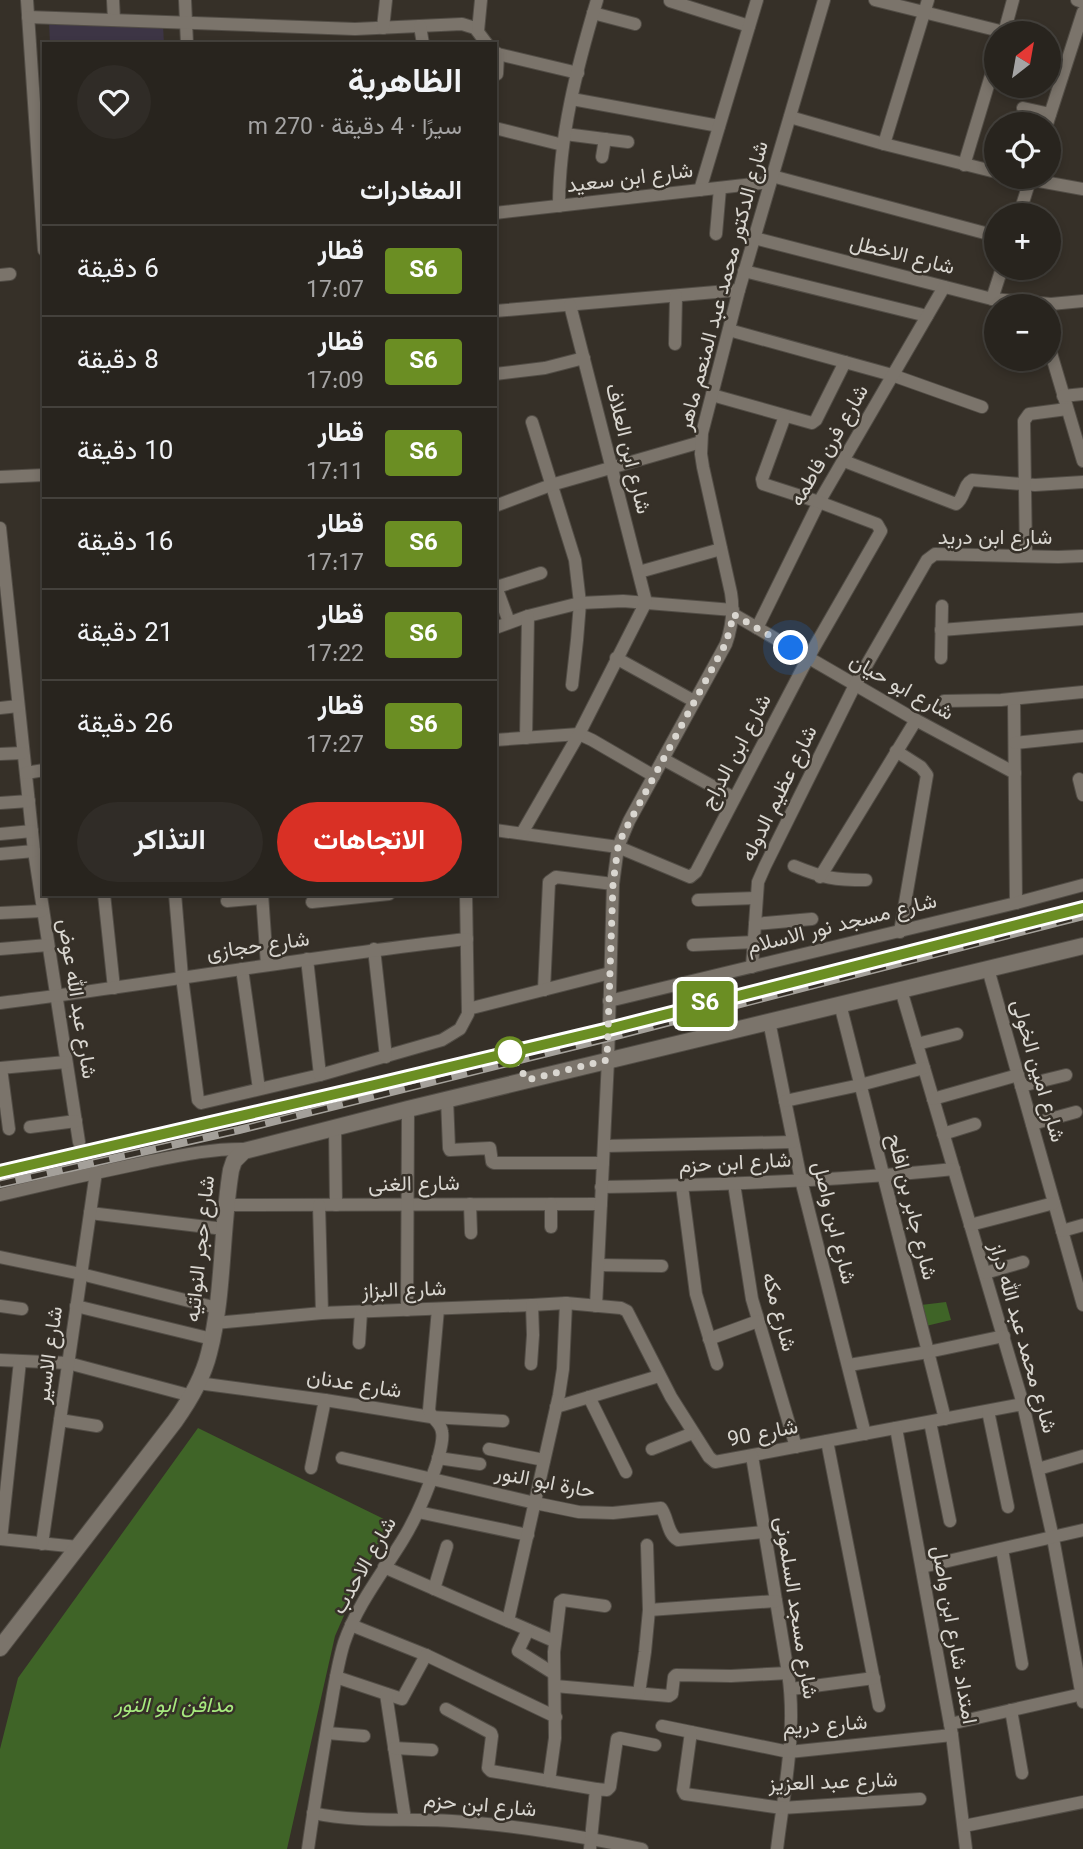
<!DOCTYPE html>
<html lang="ar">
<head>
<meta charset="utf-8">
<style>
	body { margin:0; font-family:Georgia,Vazirmatn,serif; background:#302c27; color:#f1f3f6; direction:rtl; height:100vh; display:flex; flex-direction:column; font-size:26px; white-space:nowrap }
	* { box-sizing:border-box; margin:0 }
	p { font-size:23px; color:#a5a4a4 }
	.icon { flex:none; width:38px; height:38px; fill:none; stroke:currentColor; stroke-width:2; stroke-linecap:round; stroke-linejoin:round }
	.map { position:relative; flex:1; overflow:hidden; direction:ltr }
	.drawer { position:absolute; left:42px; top:42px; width:455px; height:854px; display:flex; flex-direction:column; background:#28241e; border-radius:0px; box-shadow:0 4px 10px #0003,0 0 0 2px #44413c; direction:rtl }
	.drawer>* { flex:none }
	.badge { padding:0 14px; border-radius:5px; font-size:24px; line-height:46px }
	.needle { width:46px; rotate:31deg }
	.tools { position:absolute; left:984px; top:21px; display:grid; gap:14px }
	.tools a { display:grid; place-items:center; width:77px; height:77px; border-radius:50%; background:#28241e; box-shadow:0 4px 10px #0003,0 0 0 2px #44413c; font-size:35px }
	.you { position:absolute; width:35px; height:35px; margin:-18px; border:5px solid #fff; border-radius:50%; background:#1a73e8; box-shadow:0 0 0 10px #1a73e833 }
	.map>.badge { position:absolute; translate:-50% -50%; box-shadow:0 0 0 4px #fff }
	h2 { padding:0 35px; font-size:26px; line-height:63px }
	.round { display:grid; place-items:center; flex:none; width:74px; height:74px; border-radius:37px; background:#302c27 }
	.overview { display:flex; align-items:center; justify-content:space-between; height:119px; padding:0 35px }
	h1 { font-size:33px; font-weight:700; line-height:52px }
	.action { display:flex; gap:14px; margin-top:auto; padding:14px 35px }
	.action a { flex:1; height:80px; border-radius:42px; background:#d93025; color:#fff; font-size:28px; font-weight:700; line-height:80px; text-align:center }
	.action a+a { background:#302c27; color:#f1f3f6 }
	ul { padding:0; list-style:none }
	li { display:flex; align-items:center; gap:21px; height:91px; padding:0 35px; border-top:2px solid #44413c }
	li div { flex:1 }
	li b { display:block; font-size:26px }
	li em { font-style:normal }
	li .badge { min-width:77px; font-weight:700; text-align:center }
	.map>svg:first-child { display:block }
	.commercial { fill:#3d3545 }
	.green { fill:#3f6427 }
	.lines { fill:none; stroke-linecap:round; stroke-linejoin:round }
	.minor-casing { stroke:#524d46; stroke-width:14 }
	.tertiary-casing { stroke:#524d46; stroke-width:18 }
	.minor { stroke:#7b746b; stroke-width:12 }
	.tertiary { stroke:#7b746b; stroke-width:16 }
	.rail-casing { stroke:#a4a09a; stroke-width:8 }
	.rail { stroke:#363028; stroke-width:5; stroke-dasharray:16; stroke-linecap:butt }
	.line-casing { stroke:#fff; stroke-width:16 }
	.line { stroke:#6b8e23; stroke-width:10 }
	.walk { stroke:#d9d6d0; stroke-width:7; stroke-dasharray:0 12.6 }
	.stop-dot { fill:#fff; stroke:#6b8e23; stroke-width:3.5 }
	.labels { text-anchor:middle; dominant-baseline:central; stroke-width:5; stroke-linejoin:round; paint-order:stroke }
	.street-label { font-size:21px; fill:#d9d6d0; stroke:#363028 }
	.park-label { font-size:21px; font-style:italic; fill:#a7ea7e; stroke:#363028 }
</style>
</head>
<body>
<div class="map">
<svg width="1083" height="1849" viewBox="0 0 1083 1849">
	<rect width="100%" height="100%" fill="#363028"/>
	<path class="commercial" d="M49,22L163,25L164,44H50Z"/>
	<g class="green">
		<path d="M946,1302L951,1320L926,1326L921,1305Z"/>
		<path d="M198,1428L390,1522L360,1579L335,1636L287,1849H0V1749L18,1678Z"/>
	</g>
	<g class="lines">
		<defs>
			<g id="minor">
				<path d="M27,0L44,250"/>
				<path d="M113,0L114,20"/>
				<path d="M185,0L187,44"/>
				<path d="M875,0L1004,32"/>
				<path d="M1077,0L1083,2"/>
				<path d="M670,1L749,26"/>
				<path d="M593,13L635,24"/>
				<path d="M28,17L355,29L462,24L475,28L487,44"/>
				<path d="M420,26L423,44"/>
				<path d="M383,28L386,0"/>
				<path d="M478,31L481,0"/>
				<path d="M1004,33L1013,0"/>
				<path d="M495,52L498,54L578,73"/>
				<path d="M497,74L498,54"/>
				<path d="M572,99L719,126"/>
				<path d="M1023,108L1050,114"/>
				<path d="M790,117L884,144L996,172"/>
				<path d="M1047,124L1083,12"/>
				<path d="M495,128L563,145"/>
				<path d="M565,134L628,142"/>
				<path d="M884,144L928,0"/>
				<path d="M602,157L605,139"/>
				<path d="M964,165L996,59"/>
				<path d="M772,176L996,236"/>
				<path d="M1016,177L1083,189"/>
				<path d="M700,190L757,0"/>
				<path d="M559,206C559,136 577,67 597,0"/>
				<path d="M495,213L770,182"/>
				<path d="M1019,215L1031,177"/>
				<path d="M716,234L720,188"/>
				<path d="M754,238L992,299L1051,304L1083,301"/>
				<path d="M744,271L927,316"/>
				<path d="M0,275L10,274"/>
				<path d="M992,299L1002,268"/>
				<path d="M495,311L739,290"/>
				<path d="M729,330L892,375L982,407"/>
				<path d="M1048,343L1083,461"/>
				<path d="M675,344L676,296"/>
				<path d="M495,374L545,368L584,358"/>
				<path d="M712,395L812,423L816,420L845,362"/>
				<path d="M1063,396L1083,394"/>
				<path d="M532,422L575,560L580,603L577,640L572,685"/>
				<path d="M844,461L956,504C965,498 963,485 972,480L1035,485L1083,482"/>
				<path d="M0,477L44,475"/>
				<path d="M495,506L551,485L701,442"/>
				<path d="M0,528L34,851L79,1142"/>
				<path d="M1026,556L1024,421L1029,414L1067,409"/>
				<path d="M639,572L721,549"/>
				<path d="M495,584L509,622"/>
				<path d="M497,587L541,573"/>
				<path d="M733,614L916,720L1015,773"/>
				<path d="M495,628L528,616L580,603L623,601L733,610"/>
				<path d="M757,628L819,502L944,287"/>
				<path d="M941,630L1083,619"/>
				<path d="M616,658L694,701"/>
				<path d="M941,658L942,606"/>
				<path d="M1014,699L1016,903"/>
				<path d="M944,701L1001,700L1083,692"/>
				<path d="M0,708L18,706"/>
				<path d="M526,738L528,616"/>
				<path d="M495,740L579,734L592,740L654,776"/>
				<path d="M1015,743L1083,736"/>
				<path d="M896,751L921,767L927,775L900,932"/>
				<path d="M0,754L23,753"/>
				<path d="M663,759L734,798"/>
				<path d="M26,773L44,770"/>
				<path d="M1079,779L1083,795"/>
				<path d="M0,803L29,801"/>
				<path d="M495,830L618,847L690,877L696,872L808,658L881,531L877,524L819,502L763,484L762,479L785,416"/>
				<path d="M522,833L579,734L646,602L570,305"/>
				<path d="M0,834L32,831"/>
				<path d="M0,854L34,851"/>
				<path d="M794,866C823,878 835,880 866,880"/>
				<path d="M820,877L916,720"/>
				<path d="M104,894L114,988"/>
				<path d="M175,894L182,977L198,1100L201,1103L320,1075L442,1040L460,1029L468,1014L466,894"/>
				<path d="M262,894L267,965"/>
				<path d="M698,900L756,898"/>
				<path d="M227,901L262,898"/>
				<path d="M312,902L389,894"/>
				<path d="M0,913L42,911"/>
				<path d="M755,924L812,919"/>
				<path d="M693,945L754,942"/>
				<path d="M0,949L48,945"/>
				<path d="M374,949L386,1057"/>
				<path d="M307,959L320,1075"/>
				<path d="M752,967L758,882L765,866L855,685L927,560L935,554L1058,557L1083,556"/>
				<path d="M242,969L259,1089"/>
				<path d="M988,969L1083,1305"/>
				<path d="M544,990L549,882L556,877L613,884"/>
				<path d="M901,990L1023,1404L1053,1538L1083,1702"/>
				<path d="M609,1001L1016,903L1083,885"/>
				<path d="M0,1003C156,984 311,956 467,939"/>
				<path d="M840,1004L945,1419"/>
				<path d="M468,1009L610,973"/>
				<path d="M769,1021L801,1180L865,1434"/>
				<path d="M917,1044L957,1034"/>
				<path d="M0,1068L66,1062"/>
				<path d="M1,1068L9,1129"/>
				<path d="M1021,1086L1066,1075"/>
				<path d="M447,1099L449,1148L450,1150L490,1148L492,1162L494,1163H603"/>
				<path d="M933,1099L1018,1075"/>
				<path d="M785,1101L860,1085L924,1068"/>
				<path d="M1032,1124L1076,1112"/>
				<path d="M30,1127L76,1121"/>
				<path d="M335,1127L336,1205"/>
				<path d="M943,1134L975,1124"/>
				<path d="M604,1146L793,1142"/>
				<path d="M734,1184L752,1299L796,1447"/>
				<path d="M682,1186L696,1294L717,1364"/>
				<path d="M601,1187C719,1185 837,1181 954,1169"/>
				<path d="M0,1195C49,1183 98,1172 147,1162C181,1155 214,1148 248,1149"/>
				<path d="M470,1204L471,1233"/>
				<path d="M227,1205L601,1204"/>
				<path d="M319,1205L322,1313"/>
				<path d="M90,1213L224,1229"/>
				<path d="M970,1225L1054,1203"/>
				<path d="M551,1227V1204"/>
				<path d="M1062,1231L1083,1225"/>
				<path d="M0,1257L81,1274L217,1308"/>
				<path d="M598,1265L662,1266"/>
				<path d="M985,1273L1023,1262"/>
				<path d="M0,1306L22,1309"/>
				<path d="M76,1306L212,1339"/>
				<path d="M596,1306L608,1060L613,884L618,847L629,821L726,644C732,627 734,611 731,593L703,467L701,454L702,433L739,290L824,0"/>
				<path d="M407,1310L408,1109"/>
				<path d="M215,1323L322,1313L532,1305L566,1303L621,1308L627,1311L671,1397L709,1457L715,1462L1023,1404"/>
				<path d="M709,1339L758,1321"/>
				<path d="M359,1343L361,1312"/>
				<path d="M0,1360L68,1363L192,1396"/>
				<path d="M531,1364L533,1335L532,1305"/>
				<path d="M849,1365L928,1352L1004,1336"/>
				<path d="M198,1383L325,1400L431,1417L503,1421"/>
				<path d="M589,1397L626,1472"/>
				<path d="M556,1407L659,1376"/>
				<path d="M988,1411L1008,1507"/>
				<path d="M60,1420L97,1426"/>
				<path d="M930,1422L950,1521"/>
				<path d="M896,1428L952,1735L966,1849"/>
				<path d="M827,1441L879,1706"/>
				<path d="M489,1449L544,1460"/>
				<path d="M652,1449L693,1433"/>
				<path d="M752,1456L788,1673C797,1731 784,1791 777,1849"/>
				<path d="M342,1458L535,1503L579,1512L613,1513L661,1508C668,1517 667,1534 678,1540L764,1532"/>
				<path d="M438,1458L480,1464"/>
				<path d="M311,1468L325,1400"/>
				<path d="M1038,1469L1083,1456"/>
				<path d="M418,1512L528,1535"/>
				<path d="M0,1539L78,1547"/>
				<path d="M1,1539L20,1361"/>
				<path d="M42,1544L96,1172"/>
				<path d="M1002,1549L1022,1664"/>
				<path d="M384,1567L554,1641"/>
				<path d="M922,1567L1083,1530"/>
				<path d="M434,1589L447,1546"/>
				<path d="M649,1610L776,1601"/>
				<path d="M508,1621L559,1395L563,1369L566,1303"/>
				<path d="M351,1625L426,1655L556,1717"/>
				<path d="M528,1630L518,1651L553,1673"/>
				<path d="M336,1677L402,1699L426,1655"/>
				<path d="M555,1686L669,1696L672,1694L674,1677L676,1675L731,1676L788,1673"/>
				<path d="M791,1689L874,1678"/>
				<path d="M639,1693L645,1652L649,1610L647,1545"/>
				<path d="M386,1694L405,1819"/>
				<path d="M446,1709L491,1733L492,1736L488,1768L491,1771L596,1789"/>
				<path d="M1011,1710L1022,1773"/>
				<path d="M950,1724L1082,1694"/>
				<path d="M662,1726L789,1752L952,1735"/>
				<path d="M691,1732L683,1790L685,1794L782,1808L920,1799"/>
				<path d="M327,1733L364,1736"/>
				<path d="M394,1748L432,1750"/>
				<path d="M549,1781L555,1738L554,1652L560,1602L563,1600L605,1606"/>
				<path d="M313,1813C359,1823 406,1818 452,1821C516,1825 580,1836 642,1849"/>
				<path d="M964,1826L1083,1802"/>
				<path d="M308,1849C314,1807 321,1764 328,1722C333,1696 336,1669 344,1643C357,1605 381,1575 402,1541C417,1517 428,1490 437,1463C439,1454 444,1441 442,1432C441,1422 432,1420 429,1410L438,1309"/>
				<path d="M590,1849L596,1789L607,1790L610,1787L617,1739L620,1738L655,1745"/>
			</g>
			<path id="tertiary" d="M0,1648L175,1421C190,1400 203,1378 209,1353C224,1296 221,1229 231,1170L234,1161L244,1151L408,1109L1083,946"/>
		</defs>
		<use href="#minor" class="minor-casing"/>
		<use href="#tertiary" class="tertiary-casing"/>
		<use href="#minor" class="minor"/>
		<use href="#tertiary" class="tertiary"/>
		<defs>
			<g id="rail">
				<path d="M0,1172L429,1072"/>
				<path d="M0,1184L239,1130L608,1038L1083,916"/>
			</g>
		</defs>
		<use href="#rail" class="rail-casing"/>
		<use href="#rail" class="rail"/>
	</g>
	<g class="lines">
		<defs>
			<path id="line" d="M0,1172L370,1086L609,1029L1083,908"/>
		</defs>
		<use href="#line" class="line-casing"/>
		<use href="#line" class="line"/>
		<path class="walk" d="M510,1052L527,1080L607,1060L613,884L618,847L623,834L726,643L731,625L733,614L791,648"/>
	</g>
	<circle class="stop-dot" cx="510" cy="1052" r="14"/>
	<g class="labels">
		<g class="street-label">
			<text transform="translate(630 179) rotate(-7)">شارع ابن سعيد</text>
			<text transform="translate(902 256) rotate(14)">شارع الاخطل</text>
			<text transform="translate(724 286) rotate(-75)">شارع الدكتور محمد عبد المنعم ماهر</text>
			<text transform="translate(830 446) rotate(-60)">شارع فرن فاطمه</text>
			<text transform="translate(627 449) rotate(76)">شارع ابن العلاف</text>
			<text x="995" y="538">شارع ابن دريد</text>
			<text transform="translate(901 688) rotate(29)">شارع ابو حيان</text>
			<text transform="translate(737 752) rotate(-62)">شارع ابن الدراج</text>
			<text transform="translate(780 794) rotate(-64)">شارع عظيم الدوله</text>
			<text transform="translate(842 925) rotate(-14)">شارع مسجد نور الاسلام</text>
			<text transform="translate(258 947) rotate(-8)">شارع حجازى</text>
			<text transform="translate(76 999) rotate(81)">شارع عبد الله عوض</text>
			<text transform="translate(1037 1071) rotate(74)">شارع امين الخولى</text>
			<text transform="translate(735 1164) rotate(-3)">شارع ابن حزم</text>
			<text transform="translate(414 1185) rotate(-1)">شارع الغنى</text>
			<text transform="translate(911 1207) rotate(76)">شارع جابر بن افلح</text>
			<text transform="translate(833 1223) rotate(76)">شارع ابن واصل</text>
			<text transform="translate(201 1249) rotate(-84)">شارع حجر النواتيه</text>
			<text transform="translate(404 1291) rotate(-2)">شارع البزاز</text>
			<text transform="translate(778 1312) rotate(75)">شارع مكه</text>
			<text transform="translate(1022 1338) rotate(74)">شارع محمد عبد الله دراز</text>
			<text transform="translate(50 1355) rotate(-82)">شارع الاسير</text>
			<text transform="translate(354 1385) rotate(9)">شارع عدنان</text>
			<text transform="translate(763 1434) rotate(-11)">شارع 90</text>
			<text transform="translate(545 1483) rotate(11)">حارة ابو النور</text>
			<text transform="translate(365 1566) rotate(-60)">شارع الاحدب</text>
			<text transform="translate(795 1608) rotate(81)">شارع مسجد السلمونى</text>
			<text transform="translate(953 1635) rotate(80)">امتداد شارع ابن واصل</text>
			<text transform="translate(825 1726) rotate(-4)">شارع دريم</text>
			<text transform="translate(833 1783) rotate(-2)">شارع عبد العزيز</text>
			<text transform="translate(480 1806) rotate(5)">شارع ابن حزم</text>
		</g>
		<g class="park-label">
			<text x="174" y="1706">مدافن ابو النور</text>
		</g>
	</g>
</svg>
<div class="tools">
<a><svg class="needle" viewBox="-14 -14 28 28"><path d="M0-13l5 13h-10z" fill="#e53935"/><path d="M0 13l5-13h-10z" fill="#a5a4a4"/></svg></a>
<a><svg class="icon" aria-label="locate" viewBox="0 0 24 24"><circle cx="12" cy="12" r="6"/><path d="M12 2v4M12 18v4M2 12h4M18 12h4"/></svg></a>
<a>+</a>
<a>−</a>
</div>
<div class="you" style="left:791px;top:648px"></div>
<b class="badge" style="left:705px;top:1004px;background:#6b8e23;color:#fff">S6</b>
<section class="drawer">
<div class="overview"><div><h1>الظاهرية</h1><p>سيرًا · 4 دقيقة · 270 m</p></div><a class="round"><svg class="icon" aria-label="heart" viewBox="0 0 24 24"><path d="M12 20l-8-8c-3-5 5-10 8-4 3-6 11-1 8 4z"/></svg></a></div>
<h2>المغادرات</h2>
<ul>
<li><span class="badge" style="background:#6b8e23;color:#fff">S6</span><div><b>قطار</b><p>17:07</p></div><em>6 دقيقة</em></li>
<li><span class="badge" style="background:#6b8e23;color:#fff">S6</span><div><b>قطار</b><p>17:09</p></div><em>8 دقيقة</em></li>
<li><span class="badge" style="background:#6b8e23;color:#fff">S6</span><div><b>قطار</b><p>17:11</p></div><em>10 دقيقة</em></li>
<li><span class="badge" style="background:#6b8e23;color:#fff">S6</span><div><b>قطار</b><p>17:17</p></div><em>16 دقيقة</em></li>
<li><span class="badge" style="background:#6b8e23;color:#fff">S6</span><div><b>قطار</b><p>17:22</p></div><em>21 دقيقة</em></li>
<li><span class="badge" style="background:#6b8e23;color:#fff">S6</span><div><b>قطار</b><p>17:27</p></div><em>26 دقيقة</em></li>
</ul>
<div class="action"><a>الاتجاهات</a><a>التذاكر</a></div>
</section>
</div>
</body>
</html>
